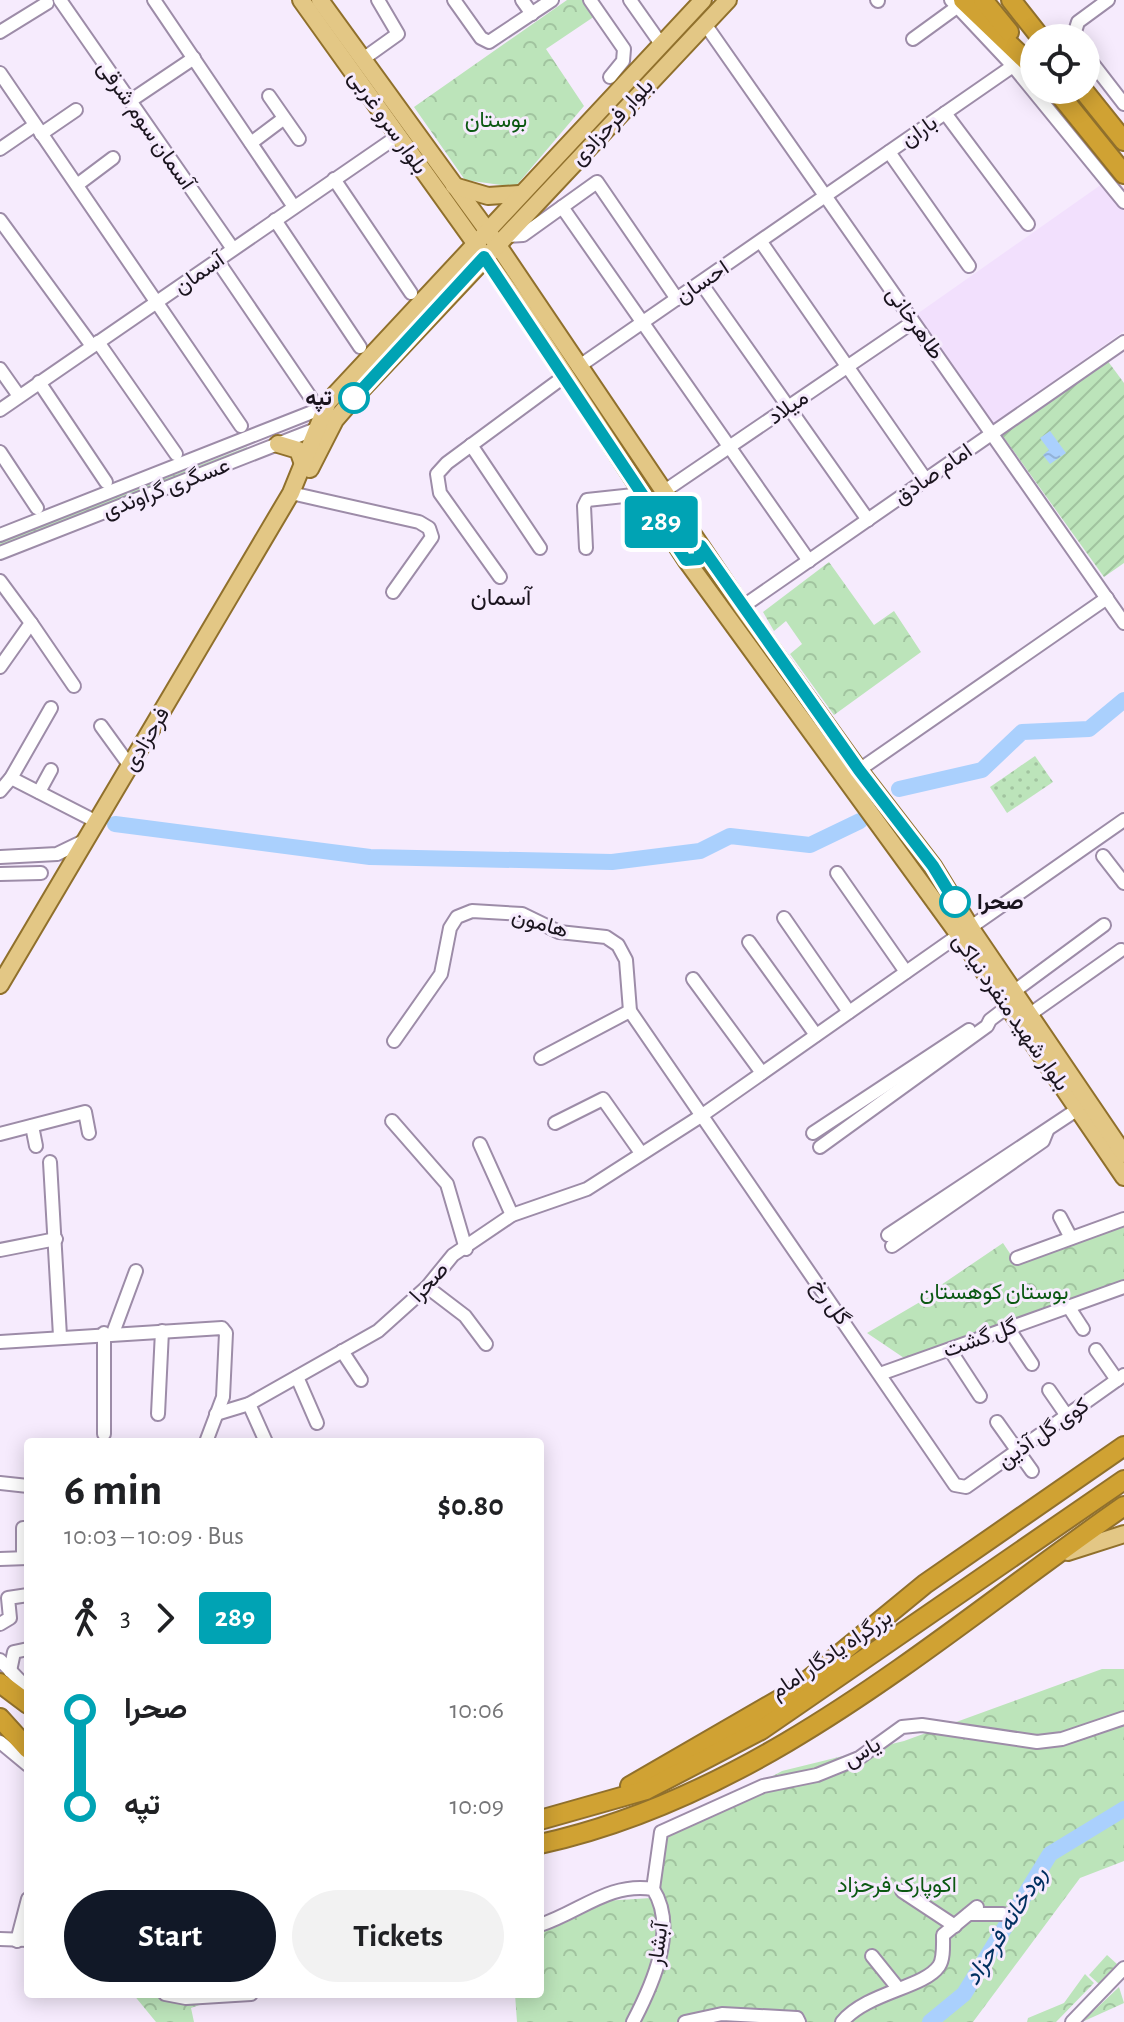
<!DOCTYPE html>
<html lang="en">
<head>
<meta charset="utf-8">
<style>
	body { margin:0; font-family:"Alegreya Sans",Vazirmatn,sans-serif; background:#f2f2f2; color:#202124; height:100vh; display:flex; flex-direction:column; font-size:30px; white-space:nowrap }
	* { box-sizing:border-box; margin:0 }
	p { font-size:26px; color:#757577 }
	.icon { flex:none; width:44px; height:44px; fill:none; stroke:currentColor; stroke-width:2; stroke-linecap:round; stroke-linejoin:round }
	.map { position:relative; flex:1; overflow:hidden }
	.details { position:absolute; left:24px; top:1438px; width:520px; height:560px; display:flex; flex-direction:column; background:#fff; border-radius:8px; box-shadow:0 4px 20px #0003 }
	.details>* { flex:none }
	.badge { padding:0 16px; border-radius:6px; font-size:28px; line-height:52px }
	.buttons { position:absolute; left:1020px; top:24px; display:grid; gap:16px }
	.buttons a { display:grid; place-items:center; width:80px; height:80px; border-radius:50%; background:#fff; box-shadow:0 4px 20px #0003; font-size:40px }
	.map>.badge { position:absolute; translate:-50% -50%; box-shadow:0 0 0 4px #fff }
	.legs { display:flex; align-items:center; gap:12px; height:88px; padding:0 40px; font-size:26px }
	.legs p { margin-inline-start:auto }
	.head { display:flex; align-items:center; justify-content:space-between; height:136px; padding:0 40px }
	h1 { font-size:44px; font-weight:600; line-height:60px }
	.button { display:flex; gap:16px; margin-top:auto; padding:16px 40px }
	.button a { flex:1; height:92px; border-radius:48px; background:#111827; color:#fff; font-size:32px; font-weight:600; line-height:92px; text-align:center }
	.button a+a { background:#f2f2f2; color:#202124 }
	ul { padding:0 40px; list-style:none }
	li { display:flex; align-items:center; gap:28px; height:96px; font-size:30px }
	li i { display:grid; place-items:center; width:12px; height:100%; margin:0 10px; background:currentColor }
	li i::after { content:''; width:20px; height:20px; margin:-10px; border:6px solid; border-radius:50%; background:#fff }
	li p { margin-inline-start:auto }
	li:first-child i { background:linear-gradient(#0000 50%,currentColor 0) }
	li:last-child i { background:linear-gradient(currentColor 50%,#0000 0) }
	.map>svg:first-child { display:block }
	.built { fill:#f2e0fd }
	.grass { fill:url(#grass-dots) }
	.forest { fill:url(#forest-crowns) }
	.garden { fill:url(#garden-furrows) }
	.water { fill:url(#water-ripples) }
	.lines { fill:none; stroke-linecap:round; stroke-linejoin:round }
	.river { stroke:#aad0fd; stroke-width:16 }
	.minor-casing { stroke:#9d8ca8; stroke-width:16 }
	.major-casing { stroke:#90702c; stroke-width:20 }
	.highway-casing { stroke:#90702c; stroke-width:22 }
	.minor { stroke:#fff; stroke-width:12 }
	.major { stroke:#e3c785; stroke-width:16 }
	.highway { stroke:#d0a233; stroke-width:18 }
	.line-1-casing { stroke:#fff; stroke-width:18 }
	.line-1 { stroke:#00a3b4; stroke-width:12 }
	.stop-1-dot { fill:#fff; stroke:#00a3b4; stroke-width:4 }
	.labels { text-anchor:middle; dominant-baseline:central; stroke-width:6; stroke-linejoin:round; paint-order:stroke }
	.park-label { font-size:22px; fill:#0b5812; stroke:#f6ebfd }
	.street-label { font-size:22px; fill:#1a141e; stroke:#f6ebfd }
	.stop-label { font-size:22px; font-weight:bold; fill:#1a141e; stroke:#f6ebfd; text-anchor:end }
	.neighbourhood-label { font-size:24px; fill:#1a141e; stroke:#f6ebfd }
	.water-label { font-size:24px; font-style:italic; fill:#003061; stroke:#f6ebfd }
</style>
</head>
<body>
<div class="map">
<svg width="1124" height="2022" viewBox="0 0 1124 2022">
	<defs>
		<pattern id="grass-dots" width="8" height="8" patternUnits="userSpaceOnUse" patternTransform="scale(2)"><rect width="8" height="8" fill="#bce4ba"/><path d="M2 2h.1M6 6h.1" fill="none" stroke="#a1c39f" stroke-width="1.8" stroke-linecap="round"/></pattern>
		<pattern id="forest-crowns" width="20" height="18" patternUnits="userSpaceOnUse" patternTransform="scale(2)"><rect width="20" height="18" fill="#bce4ba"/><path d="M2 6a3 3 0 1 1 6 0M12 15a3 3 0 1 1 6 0" fill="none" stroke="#a1c39f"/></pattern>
		<pattern id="garden-furrows" width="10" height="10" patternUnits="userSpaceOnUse" patternTransform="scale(2)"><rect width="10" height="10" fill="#bce4ba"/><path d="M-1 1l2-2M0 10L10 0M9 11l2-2" fill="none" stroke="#a1c39f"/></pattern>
		<pattern id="water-ripples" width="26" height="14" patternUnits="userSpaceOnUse" patternTransform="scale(2)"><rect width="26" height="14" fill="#aad0fd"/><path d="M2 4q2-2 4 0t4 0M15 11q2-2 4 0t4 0" fill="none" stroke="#92b2d8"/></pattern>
	</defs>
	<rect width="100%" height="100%" fill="#f6ebfd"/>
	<path class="built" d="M1102,184L1124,211V331L993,425L917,314Z"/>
	<path class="grass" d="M1035,756L1053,782L1007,813L990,787Z"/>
	<g class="forest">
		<path d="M567,0H584L595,16L546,49L584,106L515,187L465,180L414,107Z"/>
		<path d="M247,447L248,450L0,548V541Z"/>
		<path d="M829,562L874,625L894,611L921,652L834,715L790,654L802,644L786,621L774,631L763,612Z"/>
		<path d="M1124,1226V1282L907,1360L867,1333L937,1292L941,1285L1003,1243L1017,1264Z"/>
		<path d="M1102,1669H1124V1861L1080,1878L973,2022H517L515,1994H540V1931L604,1901L651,1898L654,1830L706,1812L782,1771L904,1741Z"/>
		<path d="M1107,1955L1117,1964L1099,1984L1089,1975Z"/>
		<path d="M1085,1974L1094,1983L1056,2022H1027L1028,2018L1064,2003Z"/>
		<path d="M1119,1987L1124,2003L1082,2022Z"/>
		<path d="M133,1994H231L191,2008L194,2022H156Z"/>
	</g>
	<path class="garden" d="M1107,360L1124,383V563L1104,577L1002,435Z"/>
	<path class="water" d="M1050,431L1066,453L1050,464L1043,455L1049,450L1040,438Z"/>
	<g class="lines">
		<g class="river">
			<path d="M899,789L982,770L1022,732L1089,729L1124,700"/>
			<path d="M115,824L370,857L612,862L700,851L730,836L810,845L860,821"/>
			<path d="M930,2022L964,1994L1050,1854L1124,1809"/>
		</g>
		<defs>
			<g id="minor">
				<path d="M60,0L233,249"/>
				<path d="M154,0L294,207"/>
				<path d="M454,0L481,38L489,42L552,0"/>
				<path d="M522,0L532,14"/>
				<path d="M590,0L624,49L623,61L610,77"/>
				<path d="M630,0L661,44"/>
				<path d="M877,0L878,1"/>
				<path d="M951,0L1013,66L1124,202"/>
				<path d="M705,24L1124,623"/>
				<path d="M0,32L47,3"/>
				<path d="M1073,38L1078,22L1108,0"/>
				<path d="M913,39L957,7"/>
				<path d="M1086,55L1124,104"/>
				<path d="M363,59L398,34L378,0"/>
				<path d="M0,73L241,426"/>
				<path d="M269,96L299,139"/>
				<path d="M130,101L194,58"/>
				<path d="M945,113L1028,224"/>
				<path d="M41,134L76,110"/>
				<path d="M251,143L283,119"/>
				<path d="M0,149L35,125"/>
				<path d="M889,152L969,266"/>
				<path d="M334,179L411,293"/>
				<path d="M77,185L113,158"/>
				<path d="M562,207L809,561"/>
				<path d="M0,220L92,346"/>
				<path d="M275,220L360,347"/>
				<path d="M506,236L523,235L597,182L677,299"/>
				<path d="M761,242L926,480"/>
				<path d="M217,260L311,398"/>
				<path d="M701,283L868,520"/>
				<path d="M98,342L176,454"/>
				<path d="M578,367L1013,66"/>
				<path d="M0,369L19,396"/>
				<path d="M39,382L106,482"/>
				<path d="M0,410L398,136"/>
				<path d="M471,445L540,548"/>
				<path d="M0,452L37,508"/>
				<path d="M663,492L913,322"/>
				<path d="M291,493L419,522L429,528L432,537L393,592"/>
				<path d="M0,535L325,407"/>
				<path d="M586,548L584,506L587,500L643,494"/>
				<path d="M0,553L321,427"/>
				<path d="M500,577L440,493L437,474L447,463L565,376"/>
				<path d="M0,581L31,623L0,667"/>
				<path d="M742,607L1124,342"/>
				<path d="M31,623L74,686"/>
				<path d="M101,726L130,766"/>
				<path d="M859,770L1107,598"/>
				<path d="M11,778L97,822"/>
				<path d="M0,791L11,778L51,708"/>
				<path d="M39,792L51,770"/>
				<path d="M1103,856L1124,883"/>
				<path d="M0,857L57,854L86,840"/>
				<path d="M837,873L906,972"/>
				<path d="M0,874L41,873"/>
				<path d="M784,918L849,1012"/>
				<path d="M971,927L1124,820"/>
				<path d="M749,942L816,1035"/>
				<path d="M693,979L762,1073"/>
				<path d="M1020,987L1104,925"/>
				<path d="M1036,1010L1121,950"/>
				<path d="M394,1041L441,974L450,928L457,917L472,911L522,914L559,932L606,937L618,945L626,960L630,1011L955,1485L966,1487L1124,1375"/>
				<path d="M541,1058L630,1011"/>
				<path d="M392,1121L447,1184L466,1249"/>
				<path d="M555,1123L603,1099L641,1153"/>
				<path d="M32,1126L36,1146"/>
				<path d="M813,1133L969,1030"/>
				<path d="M0,1134L85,1112L89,1133"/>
				<path d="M480,1144L512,1215"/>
				<path d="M820,1147L987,1026L990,1020L1007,1007"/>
				<path d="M50,1162L60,1336"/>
				<path d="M1060,1217L1071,1238"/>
				<path d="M888,1235L1078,1109"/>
				<path d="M892,1246L1043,1141L1047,1131"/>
				<path d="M0,1250L56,1239"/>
				<path d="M1017,1258L1124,1219"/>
				<path d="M427,1287L465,1316L486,1344"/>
				<path d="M1068,1306L1083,1329"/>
				<path d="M1008,1328L1032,1364"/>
				<path d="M104,1333V1434"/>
				<path d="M113,1333L136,1271"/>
				<path d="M0,1342L222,1328L226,1333L223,1397L206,1442"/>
				<path d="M950,1350L980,1396"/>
				<path d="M1096,1350L1117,1380"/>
				<path d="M342,1351L361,1380"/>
				<path d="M880,1374L1124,1287"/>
				<path d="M297,1377L317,1423"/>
				<path d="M1049,1390L1067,1416"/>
				<path d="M249,1404L266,1442"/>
				<path d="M158,1414L162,1331"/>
				<path d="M216,1414L249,1404L378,1331L427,1287L453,1255L512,1215L587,1189L701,1116L959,935"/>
				<path d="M997,1422L1032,1471"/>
				<path d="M0,1483L28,1486"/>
				<path d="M23,1558V1528H28"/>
				<path d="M0,1559L28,1558"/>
				<path d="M0,1624L10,1618L8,1598L28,1595"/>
				<path d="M0,1660L28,1689"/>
				<path d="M10,1671L14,1652L28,1649"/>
				<path d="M0,1742L28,1765"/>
				<path d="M653,1889L661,1832L763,1786L817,1775L859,1758L902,1727L922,1725L1037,1742L1062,1739L1124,1718"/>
				<path d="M902,1891L955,1926"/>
				<path d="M969,1914H1003"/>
				<path d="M540,1925C580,1912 609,1882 653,1889C678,1928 653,1984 633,2022"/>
				<path d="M0,1939L28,1940"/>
				<path d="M17,1941L28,1899"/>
				<path d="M872,1956L897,1987"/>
				<path d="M165,1994L186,1998L251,1994"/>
				<path d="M685,2022L722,2014L797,2018L799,2022"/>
				<path d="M842,2022C867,1992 924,1988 939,1966C944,1959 943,1945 943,1935L977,1907"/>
				<path d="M1072,2022L1124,1968"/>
			</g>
			<g id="major">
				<path d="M301,0L523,310L686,560L959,935L1124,1177"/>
				<path d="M320,0L497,244L742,607L859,770L933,866L974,933L1124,1154"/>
				<path d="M454,186L488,196L519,194"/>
				<path d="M278,444L298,450L303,464"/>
				<path d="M310,469L335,420L354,398L728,0"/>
				<path d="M0,985L291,493L328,402L703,0"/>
				<path d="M1068,1552L1124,1534"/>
			</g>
			<g id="highway">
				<path d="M963,0L1034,68"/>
				<path d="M983,0L1009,32"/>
				<path d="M1011,0L1041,38"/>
				<path d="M1056,90L1124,174"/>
				<path d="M1083,90L1124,141"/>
				<path d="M0,1683L28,1704"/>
				<path d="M0,1718L28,1749"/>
				<path d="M630,1786L796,1690L925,1584L1124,1446"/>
				<path d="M540,1820L646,1790L761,1730L1124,1480"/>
				<path d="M540,1844C764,1795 940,1634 1124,1506"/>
			</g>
		</defs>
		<use href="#minor" class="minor-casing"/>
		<use href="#major" class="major-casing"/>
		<use href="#highway" class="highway-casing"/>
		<use href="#minor" class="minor"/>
		<use href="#major" class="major"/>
		<use href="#highway" class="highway"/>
	</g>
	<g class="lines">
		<defs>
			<path id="line-1" d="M354,398L484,257L686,560L699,559L701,546L859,770L933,866L955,902"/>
		</defs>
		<use href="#line-1" class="line-1-casing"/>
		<use href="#line-1" class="line-1"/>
	</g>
	<g class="stop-1-dot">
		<circle cx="354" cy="398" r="14"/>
		<circle cx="955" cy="902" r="14"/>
	</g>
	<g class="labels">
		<g class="park-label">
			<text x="496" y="120">بوستان</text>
			<text x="994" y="1292">بوستان کوهستان</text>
			<text x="897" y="1885">اکوپارک فرحزاد</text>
		</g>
		<g class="street-label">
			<text transform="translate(388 122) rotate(55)">بلوار سرو غربی</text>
			<text transform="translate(612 122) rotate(-47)">بلوار فرحزادی</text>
			<text transform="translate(146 125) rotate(55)">آسمان سوم شرقی</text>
			<text transform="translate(919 131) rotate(-35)">باران</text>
			<text transform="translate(199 273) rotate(-35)">آسمان</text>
			<text transform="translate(702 282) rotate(-34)">احسان</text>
			<text transform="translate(915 323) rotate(55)">طاهرخانی</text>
			<text transform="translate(788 407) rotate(-34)">میلاد</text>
			<text transform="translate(933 474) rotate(-35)">امام صادق</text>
			<text transform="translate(166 488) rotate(-21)">عسگری گراوندی</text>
			<text transform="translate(146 739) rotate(-59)">فرحزادی</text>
			<text transform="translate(540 923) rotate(16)">هامون</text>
			<text transform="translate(1011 1012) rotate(55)">بلوار شهید منفرد نیاکی</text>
			<text transform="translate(429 1282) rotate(-47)">صحرا</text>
			<text transform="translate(831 1302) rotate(55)">گل رخ</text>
			<text transform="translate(980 1338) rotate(-20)">گل گشت</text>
			<text transform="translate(1043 1433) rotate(-35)">کوی گل آذین</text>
			<text transform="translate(831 1654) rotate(-34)">بزرگراه یادگار امام</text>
			<text transform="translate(862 1752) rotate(-30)">یاس</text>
			<text transform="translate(658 1944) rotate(-82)">آبشار</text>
		</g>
		<g class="stop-label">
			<text x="332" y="398">تپه</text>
			<text x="977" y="902" text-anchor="start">صحرا</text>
		</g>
		<g class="neighbourhood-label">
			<text x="501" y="598">آسمان</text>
		</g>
		<g class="water-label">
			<text transform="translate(1006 1926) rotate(-58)">رودخانه فرحزاد</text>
		</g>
	</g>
</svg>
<div class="buttons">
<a><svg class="icon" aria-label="locate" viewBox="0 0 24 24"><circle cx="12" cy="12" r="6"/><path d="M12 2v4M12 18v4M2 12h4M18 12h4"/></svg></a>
</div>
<b class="badge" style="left:661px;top:522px;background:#00a3b4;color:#fff">289</b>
<section class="details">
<div class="head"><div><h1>6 min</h1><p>10:03 – 10:09 · Bus</p></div><b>$0.80</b></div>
<div class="legs"><svg class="icon" aria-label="walk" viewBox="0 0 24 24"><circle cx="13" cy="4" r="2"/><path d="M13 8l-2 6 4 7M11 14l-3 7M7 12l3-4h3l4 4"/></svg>3<svg class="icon" aria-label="forward" viewBox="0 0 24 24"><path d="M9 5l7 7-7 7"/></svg><b class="badge" style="background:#00a3b4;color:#fff">289</b></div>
<ul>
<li><i style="color:#00a3b4"></i><b>صحرا</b><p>10:06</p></li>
<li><i style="color:#00a3b4"></i><b>تپه</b><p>10:09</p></li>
</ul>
<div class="button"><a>Start</a><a>Tickets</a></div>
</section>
</div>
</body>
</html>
